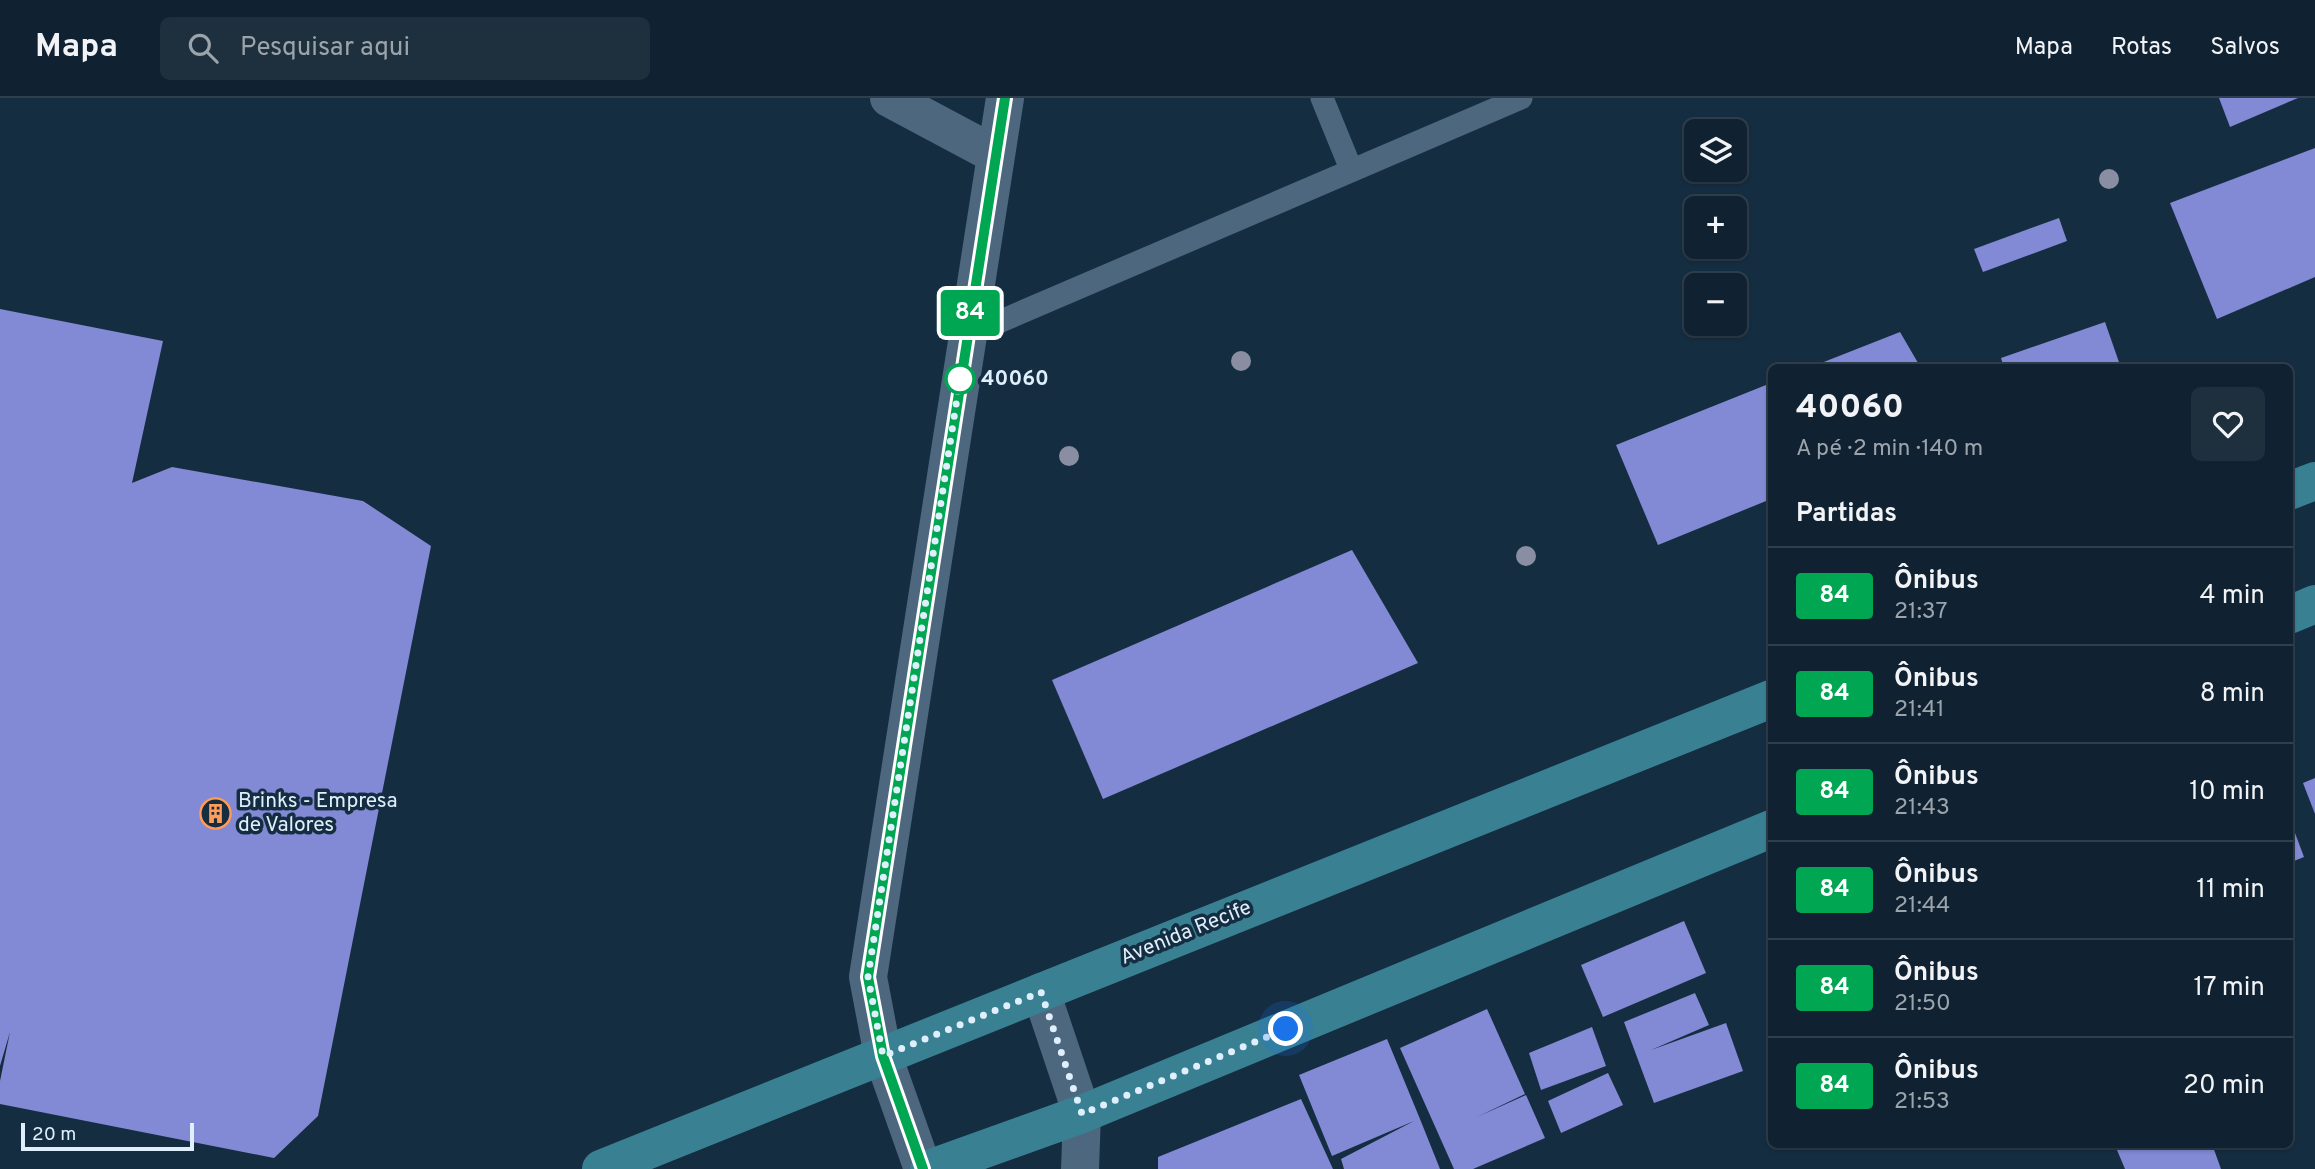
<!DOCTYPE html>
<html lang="pt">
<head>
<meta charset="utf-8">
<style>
	body { margin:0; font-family:Overpass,sans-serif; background:#1e2f3d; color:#f1f3f6; height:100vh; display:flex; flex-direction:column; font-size:26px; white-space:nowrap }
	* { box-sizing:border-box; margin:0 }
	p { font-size:23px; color:#9ca4ab }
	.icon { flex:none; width:38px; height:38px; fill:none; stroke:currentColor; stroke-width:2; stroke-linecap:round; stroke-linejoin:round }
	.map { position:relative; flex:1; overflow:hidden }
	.side { position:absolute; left:1768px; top:266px; width:525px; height:784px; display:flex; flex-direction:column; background:#102231; border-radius:10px; box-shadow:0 2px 5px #0004,0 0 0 2px #303f4d }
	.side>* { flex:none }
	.badge { padding:0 14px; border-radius:5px; font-size:24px; line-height:46px }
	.tools { position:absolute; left:1684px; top:21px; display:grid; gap:14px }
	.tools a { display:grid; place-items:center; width:63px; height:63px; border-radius:10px; background:#102231; box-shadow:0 2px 5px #0004,0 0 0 2px #303f4d; font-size:35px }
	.scale { position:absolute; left:21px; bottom:18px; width:173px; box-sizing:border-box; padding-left:7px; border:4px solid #e0effd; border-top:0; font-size:19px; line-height:24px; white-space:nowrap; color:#e0effd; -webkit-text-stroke:5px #152d41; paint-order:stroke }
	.you { position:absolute; width:35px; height:35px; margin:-18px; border:5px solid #fff; border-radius:50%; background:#1a73e8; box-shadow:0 0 0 10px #1a73e833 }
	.map>.badge { position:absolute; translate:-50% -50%; box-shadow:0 0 0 4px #fff }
	h2 { padding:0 28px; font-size:26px; line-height:63px }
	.round { display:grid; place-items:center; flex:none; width:74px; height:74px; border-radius:10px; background:#1e2f3d }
	.headline { display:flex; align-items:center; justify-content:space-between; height:119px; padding:0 28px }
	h1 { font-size:33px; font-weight:800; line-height:52px }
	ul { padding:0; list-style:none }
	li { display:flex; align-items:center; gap:21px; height:98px; padding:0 28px; border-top:2px solid #303f4d }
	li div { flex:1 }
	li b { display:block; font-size:26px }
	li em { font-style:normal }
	li .badge { min-width:77px; font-weight:700; text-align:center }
	header { display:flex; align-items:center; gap:42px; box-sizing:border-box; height:98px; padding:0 35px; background:#102231; border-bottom:2px solid #303f4d }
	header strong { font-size:33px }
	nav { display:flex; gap:38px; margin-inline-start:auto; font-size:24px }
	.search { width:490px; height:63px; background:#1e2f3d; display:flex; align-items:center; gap:18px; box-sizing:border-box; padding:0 24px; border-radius:10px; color:#9ca4ab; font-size:26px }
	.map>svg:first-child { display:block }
	.building { fill:#8289d5 }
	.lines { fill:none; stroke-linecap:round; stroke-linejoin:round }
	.service { stroke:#4d677e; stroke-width:23 }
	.minor { stroke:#4d677e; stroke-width:38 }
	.tertiary { stroke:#4d677e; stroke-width:38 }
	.secondary { stroke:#4d677e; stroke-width:38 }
	.primary { stroke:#398093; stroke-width:38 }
	.tree { fill:#8a8ea2 }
	.line-casing { stroke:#fff; stroke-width:16 }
	.line { stroke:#00a651; stroke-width:10 }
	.walk { stroke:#e0effd; stroke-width:7; stroke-dasharray:0 12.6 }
	.stop-dot { fill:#fff; stroke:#00a651; stroke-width:3.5 }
	.labels { text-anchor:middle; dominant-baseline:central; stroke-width:7; stroke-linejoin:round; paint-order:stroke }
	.stop-label { font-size:21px; font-weight:bold; fill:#e0effd; stroke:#152d41; text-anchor:start }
	.poi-label { font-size:21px; fill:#e0effd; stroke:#152d41; text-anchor:start }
	.street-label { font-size:21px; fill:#e0effd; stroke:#152d41 }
</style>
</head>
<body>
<header>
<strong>Mapa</strong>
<div class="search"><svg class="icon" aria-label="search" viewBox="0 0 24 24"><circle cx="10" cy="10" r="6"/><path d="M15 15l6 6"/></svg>Pesquisar aqui</div>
<nav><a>Mapa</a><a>Rotas</a><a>Salvos</a></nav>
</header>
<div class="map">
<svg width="2315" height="1071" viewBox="0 0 2315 1071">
	<rect width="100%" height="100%" fill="#152d41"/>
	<g class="building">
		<path d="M2219,0H2298L2230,29Z"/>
		<path d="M2315,50V179L2217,221L2170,105Z"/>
		<path d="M2059,120L2067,143L1983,174L1974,151Z"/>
		<path d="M0,211L163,243L132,385L172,369L363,403L431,448L318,1018L274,1060L0,1006V983L10,934L0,968Z"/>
		<path d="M2105,224L2121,270H2004L2001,260Z"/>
		<path d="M1900,234L1921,270H1811V269Z"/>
		<path d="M1771,285V401L1658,447L1616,347Z"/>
		<path d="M1352,452L1418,565L1103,701L1052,582Z"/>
		<path d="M2315,680V716L2303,685Z"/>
		<path d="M2289,719L2304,759L2289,765Z"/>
		<path d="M1684,823L1706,875L1603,919L1581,867Z"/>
		<path d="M1695,895L1709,927L1651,952L1726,925L1743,973L1654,1005L1624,924Z"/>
		<path d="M1487,911L1525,996L1477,1019L1526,997L1545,1040L1473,1071H1454L1400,950Z"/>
		<path d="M1592,929L1606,968L1541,992L1529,955Z"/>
		<path d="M1387,941L1420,1021L1440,1071H1344L1341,1061L1414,1023L1332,1058L1299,977Z"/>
		<path d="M1608,975L1623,1007L1561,1035L1548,1003Z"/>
		<path d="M1301,1001L1333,1071H1158V1059Z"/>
		<path d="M2132,1046H2212L2221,1071H2125L2117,1052Z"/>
	</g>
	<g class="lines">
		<g class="service">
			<path d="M1322,0L1351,71"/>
			<path d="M966,238L1521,0"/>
		</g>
		<path class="minor" d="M889,0L994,56"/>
		<g class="tertiary">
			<path d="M1041,894L1082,1016L1080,1071"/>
			<path d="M883,958L923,1071"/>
		</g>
		<path class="secondary" d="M883,958L868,879L1005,0"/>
		<g class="primary">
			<path d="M2289,393L2315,383"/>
			<path d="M2289,517L2315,506"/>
			<path d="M601,1071L1771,601"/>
			<path d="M929,1071L1082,1016L1771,731"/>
		</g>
	</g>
	<g class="tree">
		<circle cx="2109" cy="81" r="10"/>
		<circle cx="1241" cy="263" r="10"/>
		<circle cx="1069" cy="358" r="10"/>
		<circle cx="1526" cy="458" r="10"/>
	</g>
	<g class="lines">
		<defs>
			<path id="line" d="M923,1071L883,958L868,879L1005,0"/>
		</defs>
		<use href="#line" class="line-casing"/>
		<use href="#line" class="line"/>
		<path class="walk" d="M960,281L868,879L883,958L1041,894L1082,1016L1286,931"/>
	</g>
	<defs>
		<symbol id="building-ring" viewBox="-11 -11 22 22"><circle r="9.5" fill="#152d41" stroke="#fe9c58" stroke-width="1.5"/><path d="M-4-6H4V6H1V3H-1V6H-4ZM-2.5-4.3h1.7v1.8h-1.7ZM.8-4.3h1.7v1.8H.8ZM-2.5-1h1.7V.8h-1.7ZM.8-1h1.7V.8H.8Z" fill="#fe9c58"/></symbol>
	</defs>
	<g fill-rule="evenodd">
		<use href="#building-ring" x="198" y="698" width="35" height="35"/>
	</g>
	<circle class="stop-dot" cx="960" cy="281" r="14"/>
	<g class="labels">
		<g class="stop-label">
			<text x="981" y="281">40060</text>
		</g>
		<g class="poi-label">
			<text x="238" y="703">Brinks - Empresa<tspan x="238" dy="24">de Valores</tspan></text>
		</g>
		<g class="street-label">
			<text transform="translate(1186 835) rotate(-22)">Avenida Recife</text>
		</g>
	</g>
</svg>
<div class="tools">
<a><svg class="icon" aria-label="layers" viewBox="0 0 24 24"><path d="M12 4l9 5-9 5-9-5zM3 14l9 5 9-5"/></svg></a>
<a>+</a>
<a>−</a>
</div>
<div class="scale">20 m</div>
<div class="you" style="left:1286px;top:931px"></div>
<b class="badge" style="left:970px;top:215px;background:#00a651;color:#fff">84</b>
<section class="side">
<div class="headline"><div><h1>40060</h1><p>A pé · 2 min · 140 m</p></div><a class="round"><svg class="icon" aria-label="heart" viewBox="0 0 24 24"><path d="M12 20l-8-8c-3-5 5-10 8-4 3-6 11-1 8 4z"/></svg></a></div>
<h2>Partidas</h2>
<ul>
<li><span class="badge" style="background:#00a651;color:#fff">84</span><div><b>Ônibus</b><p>21:37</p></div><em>4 min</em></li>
<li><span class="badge" style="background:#00a651;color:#fff">84</span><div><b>Ônibus</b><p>21:41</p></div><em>8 min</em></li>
<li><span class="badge" style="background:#00a651;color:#fff">84</span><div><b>Ônibus</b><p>21:43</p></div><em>10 min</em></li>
<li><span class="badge" style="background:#00a651;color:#fff">84</span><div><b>Ônibus</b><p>21:44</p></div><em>11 min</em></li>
<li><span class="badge" style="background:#00a651;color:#fff">84</span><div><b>Ônibus</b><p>21:50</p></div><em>17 min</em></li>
<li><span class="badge" style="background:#00a651;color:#fff">84</span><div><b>Ônibus</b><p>21:53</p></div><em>20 min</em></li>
</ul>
</section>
</div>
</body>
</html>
